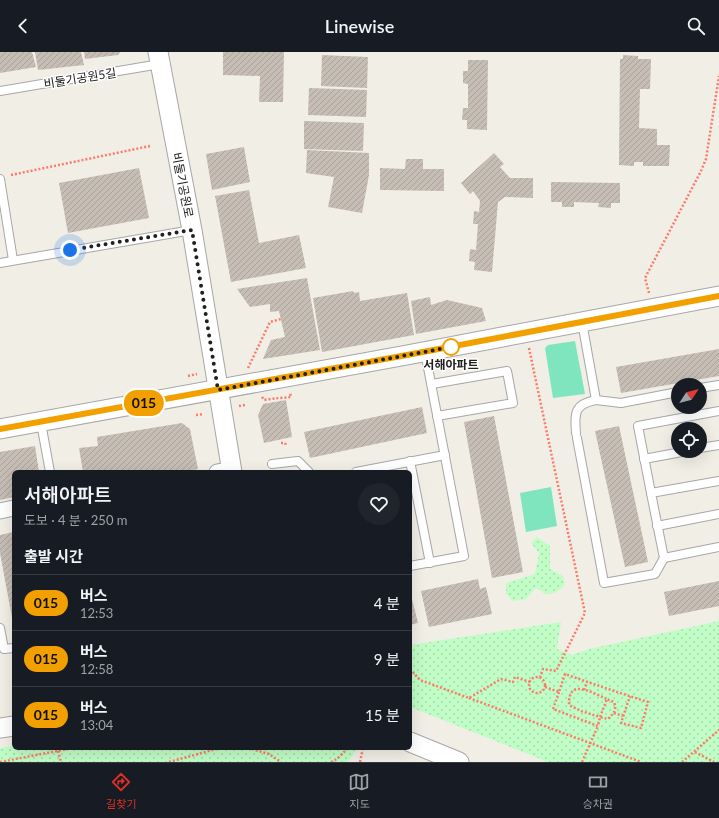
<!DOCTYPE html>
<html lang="ko">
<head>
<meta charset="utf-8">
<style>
	body { margin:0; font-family:Lato,"Noto Sans KR",sans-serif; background:#20242c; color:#f1f3f6; height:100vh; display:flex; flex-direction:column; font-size:15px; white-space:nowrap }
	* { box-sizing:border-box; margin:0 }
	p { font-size:13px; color:#9ea1a6 }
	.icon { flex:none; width:22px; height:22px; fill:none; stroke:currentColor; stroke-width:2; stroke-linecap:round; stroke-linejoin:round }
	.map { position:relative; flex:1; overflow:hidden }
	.details { position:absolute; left:12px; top:418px; width:400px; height:280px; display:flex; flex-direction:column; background:#171b24; border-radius:6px; box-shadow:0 4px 16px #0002 }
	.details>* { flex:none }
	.badge { padding:0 8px; border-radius:13px; font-size:14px; line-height:26px }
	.needle { width:26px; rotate:54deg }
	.fabs { position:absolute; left:671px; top:326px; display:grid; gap:8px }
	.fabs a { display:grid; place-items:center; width:36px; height:36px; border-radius:50%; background:#171b24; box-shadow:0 4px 16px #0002; font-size:20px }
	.you { position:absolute; width:20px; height:20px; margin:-10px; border:3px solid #fff; border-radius:50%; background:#1a73e8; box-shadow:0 0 0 6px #1a73e833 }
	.map>.badge { position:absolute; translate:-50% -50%; box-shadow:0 0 0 2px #fff }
	h2 { padding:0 12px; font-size:15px; line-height:36px }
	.round { display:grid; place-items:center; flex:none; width:42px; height:42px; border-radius:21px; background:#20242c }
	.headline { display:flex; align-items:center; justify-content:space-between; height:68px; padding:0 12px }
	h1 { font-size:19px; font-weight:600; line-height:30px }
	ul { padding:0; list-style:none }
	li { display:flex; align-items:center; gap:12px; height:56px; padding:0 12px; border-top:1px solid #363941 }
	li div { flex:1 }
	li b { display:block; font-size:15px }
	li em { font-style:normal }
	li .badge { min-width:44px; font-weight:700; text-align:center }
	header { display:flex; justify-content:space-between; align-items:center; height:52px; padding:0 12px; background:#171b24; font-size:18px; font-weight:600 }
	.tab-bar { display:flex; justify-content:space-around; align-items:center; height:56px; border-top:1px solid #363941; background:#171b24; font-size:11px; color:#9ea1a6 }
	.tab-bar a { display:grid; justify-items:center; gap:2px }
	.tab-bar .current { color:#d93025 }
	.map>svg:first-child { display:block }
	.park { fill:url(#park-dots) }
	.pitch { fill:#7fe5bf }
	.building { fill:url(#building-hatch) }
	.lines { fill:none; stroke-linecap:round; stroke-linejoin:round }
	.service-casing { stroke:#a7a7a7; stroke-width:10 }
	.minor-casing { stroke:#a7a7a7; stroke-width:17 }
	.tertiary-casing { stroke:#a7a7a7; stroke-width:21 }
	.path { stroke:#ff7b69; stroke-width:2.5; stroke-dasharray:2 2; stroke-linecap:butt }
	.service { stroke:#fff; stroke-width:8 }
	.minor { stroke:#fff; stroke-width:15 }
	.tertiary { stroke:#fff; stroke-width:19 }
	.line-casing { stroke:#fff; stroke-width:9 }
	.line { stroke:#f2a000; stroke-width:6 }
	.walk { stroke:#202020; stroke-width:4; stroke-dasharray:0 7.2 }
	.stop-dot { fill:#fff; stroke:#f2a000; stroke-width:2 }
	.labels { text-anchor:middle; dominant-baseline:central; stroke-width:3; stroke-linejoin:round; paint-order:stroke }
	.street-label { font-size:12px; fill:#202020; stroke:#fff }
	.stop-label { font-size:12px; font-weight:bold; fill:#202020; stroke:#fff }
</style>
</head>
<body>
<header><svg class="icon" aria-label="back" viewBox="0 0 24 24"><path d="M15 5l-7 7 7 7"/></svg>Linewise<svg class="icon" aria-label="search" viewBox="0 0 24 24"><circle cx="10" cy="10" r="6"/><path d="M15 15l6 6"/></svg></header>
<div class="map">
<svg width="719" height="710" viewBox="0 0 719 710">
	<defs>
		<pattern id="park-dots" width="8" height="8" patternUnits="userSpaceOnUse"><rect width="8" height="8" fill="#c1fdc7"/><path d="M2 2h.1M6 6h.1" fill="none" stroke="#a6d9ab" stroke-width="1.8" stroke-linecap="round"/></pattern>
		<pattern id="building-hatch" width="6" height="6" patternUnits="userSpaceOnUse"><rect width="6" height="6" fill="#c6bdb5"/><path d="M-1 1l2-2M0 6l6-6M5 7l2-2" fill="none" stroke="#aaa29b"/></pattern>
	</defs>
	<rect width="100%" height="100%" fill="#f1eee6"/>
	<g class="park">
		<path d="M537,485L550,494V517L563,524L565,532C559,540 553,542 544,542L542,539L536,536L526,547L513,549L506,542V531L535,522L539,501L531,491Z"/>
		<path d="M719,569V710H548L410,655V593L561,570L557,597L571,603L589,597Z"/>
		<path d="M14,694V696H358L348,710H0V696Z"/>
	</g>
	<g class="pitch">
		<path d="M575,289L585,342L553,346L545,296L548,293Z"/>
		<path d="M551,435L557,474L526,480L520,441Z"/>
	</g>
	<g class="building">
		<path d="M0,0H32L36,15L0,21Z"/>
		<path d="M35,0H81L84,13L38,18Z"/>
		<path d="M84,0H120L118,3L85,7Z"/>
		<path d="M223,0H284L283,50H259L260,24L223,23Z"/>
		<path d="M322,3L368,5L367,36L321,34Z"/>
		<path d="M623,3L638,4V7H651L650,37H640L639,76L657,77V93H670L669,114H643V110H634V114L619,113L620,7H623Z"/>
		<path d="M468,8H488L487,78L467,77V68H462L463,56H468V32L463,31V19H468Z"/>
		<path d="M309,36L367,38L366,65L308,63Z"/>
		<path d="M304,69L364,71L363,99L304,97Z"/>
		<path d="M244,95L250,130L212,138L206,102Z"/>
		<path d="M307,98L369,101V123L362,161L328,155L334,125L306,121Z"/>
		<path d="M494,101L504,112L500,115L510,126H533V146L505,145L498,150L492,220L474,218L475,210L469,209L470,197L476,198L478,172H473L474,159L479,160L480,149L473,139L470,142L461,131Z"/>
		<path d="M406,107H423V117H444V139L380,138V116L405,117Z"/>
		<path d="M139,116L149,166L68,181L59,131Z"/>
		<path d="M551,130L620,131V151H611V156L598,155L599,151L574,150V155H562V150H551Z"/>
		<path d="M249,138L259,191L299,183L306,216L231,230L215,144Z"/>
		<path d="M307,226L320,298L263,307L271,288L285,285L279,259L270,260V252L250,255L237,237Z"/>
		<path d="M353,239L354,241L359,240L360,249L407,241L414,283L322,300L313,246Z"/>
		<path d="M430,245L431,253L447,248L482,256L486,269L416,282L411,249Z"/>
		<path d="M719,297V324L621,341L616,315Z"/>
		<path d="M286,348L292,385L264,391L258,363L263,352Z"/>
		<path d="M422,355L427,381L310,406L304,380Z"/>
		<path d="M494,364L523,520L492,526L464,370Z"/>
		<path d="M182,371L190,377L198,417L180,420H83L79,396L98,394L97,385Z"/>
		<path d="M619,374L648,510L625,515L595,379Z"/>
		<path d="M35,394L39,420H14V445L0,448V400Z"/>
		<path d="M14,480V571H13L0,501V483Z"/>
		<path d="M478,527L480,537L486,535L492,562L429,575L421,539Z"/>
		<path d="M719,529V554L669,564L664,540Z"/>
		<path d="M410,543H411L418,571L410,573Z"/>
	</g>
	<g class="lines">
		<defs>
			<g id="service">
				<path d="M0,39L160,12"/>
				<path d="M0,127L13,208"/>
				<path d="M0,211L192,178"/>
				<path d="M582,270L596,348L621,351L678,340"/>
				<path d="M432,332L507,319L513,351L437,364"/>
				<path d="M700,336L719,333"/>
				<path d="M41,371L50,420"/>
				<path d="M576,381C574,360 575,352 596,348"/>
				<path d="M577,386L604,531L655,522L664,506"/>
				<path d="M700,396L719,393"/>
				<path d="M644,407L687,399"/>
				<path d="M410,409L430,511"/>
				<path d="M272,412L298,409L309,420"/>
				<path d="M356,420L445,403"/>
				<path d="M719,429L651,441L664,506L719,495"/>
				<path d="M651,441L638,374L719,359"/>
				<path d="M657,474L719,462"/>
				<path d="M410,514L464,504L425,300"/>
				<path d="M0,576L4,597L14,596"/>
			</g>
			<g id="minor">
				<path d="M217,420L232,417"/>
				<path d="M0,459L14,456"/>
			</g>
			<g id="tertiary">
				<path d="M158,0L192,178L232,420"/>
				<path d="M0,377L407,303L719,244"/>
				<path d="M0,676L14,674"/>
				<path d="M410,690L459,710"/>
			</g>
		</defs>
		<use href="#service" class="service-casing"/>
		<use href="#minor" class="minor-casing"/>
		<use href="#tertiary" class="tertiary-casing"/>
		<g class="path">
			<path d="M11,123L150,94"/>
			<path d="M649,241L645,226L701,119L706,107L719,24"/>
			<path d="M529,296L585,561L556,619L543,617L540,625"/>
			<path d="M248,316L270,270L281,267"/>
			<path d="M188,324L197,322"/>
			<path d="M262,345L264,348C274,346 283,346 291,345L290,341"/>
			<path d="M239,354L245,353"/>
			<path d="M196,363L203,362"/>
			<path d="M281,391H285L286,393"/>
			<path d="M410,617L420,628L469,646L501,627L513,630L515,625L530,630"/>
			<circle cx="537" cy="633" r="8"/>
			<path d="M545,635L559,640L565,622C593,632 620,641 648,650L641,676L621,671L630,644"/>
			<path d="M584,638L587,630"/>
			<path d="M559,640L553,657L598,674L600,665L608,667C614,661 617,658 614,650L607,647L600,665L581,659L569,653C568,625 592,641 607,647"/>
			<path d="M469,646L641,710"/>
			<path d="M614,661L623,664"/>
			<path d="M248,696L269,702L281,710"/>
			<path d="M58,699L61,710"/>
			<path d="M695,700L714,710"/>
			<path d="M0,710L73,696"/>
			<path d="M169,710L220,696"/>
			<path d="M331,710L337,707L348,696"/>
			<path d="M360,710L363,696"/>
			<path d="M582,710L598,674"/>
			<path d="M682,710L719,678"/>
		</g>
		<use href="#service" class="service"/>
		<use href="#minor" class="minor"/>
		<use href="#tertiary" class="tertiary"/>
	</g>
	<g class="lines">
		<defs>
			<path id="line" d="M0,377L407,303L719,244"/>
		</defs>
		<use href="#line" class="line-casing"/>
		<use href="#line" class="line"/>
		<path class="walk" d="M70,198L192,178L218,338L451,295"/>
	</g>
	<circle class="stop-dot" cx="451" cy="295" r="8"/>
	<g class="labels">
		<g class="street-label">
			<text transform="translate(80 26) rotate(-9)">비둘기공원5길</text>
			<text transform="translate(183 133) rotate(79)">비둘기공원로</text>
		</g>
		<g class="stop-label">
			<text x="451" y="312">서해아파트</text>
		</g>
	</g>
</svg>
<div class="fabs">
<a><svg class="needle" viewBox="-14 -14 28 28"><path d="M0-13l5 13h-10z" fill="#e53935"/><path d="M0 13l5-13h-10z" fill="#9ea1a6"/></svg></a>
<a><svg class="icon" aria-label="locate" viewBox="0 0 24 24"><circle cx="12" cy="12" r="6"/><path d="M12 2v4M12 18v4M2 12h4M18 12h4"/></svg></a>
</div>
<div class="you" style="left:70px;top:198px"></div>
<b class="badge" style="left:144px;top:351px;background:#f2a000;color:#111">015</b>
<section class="details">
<div class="headline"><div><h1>서해아파트</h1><p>도보 · 4 분 · 250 m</p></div><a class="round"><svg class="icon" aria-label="heart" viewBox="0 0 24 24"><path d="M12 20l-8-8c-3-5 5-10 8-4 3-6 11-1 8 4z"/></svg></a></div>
<h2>출발 시간</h2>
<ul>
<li><span class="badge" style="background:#f2a000;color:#111">015</span><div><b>버스</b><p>12:53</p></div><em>4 분</em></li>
<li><span class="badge" style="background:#f2a000;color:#111">015</span><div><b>버스</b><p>12:58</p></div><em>9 분</em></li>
<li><span class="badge" style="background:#f2a000;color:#111">015</span><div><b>버스</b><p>13:04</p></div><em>15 분</em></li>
</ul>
</section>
</div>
<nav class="tab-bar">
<a class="current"><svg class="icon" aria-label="directions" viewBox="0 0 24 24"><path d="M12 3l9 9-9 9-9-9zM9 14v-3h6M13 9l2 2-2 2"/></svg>길찾기</a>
<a><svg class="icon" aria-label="map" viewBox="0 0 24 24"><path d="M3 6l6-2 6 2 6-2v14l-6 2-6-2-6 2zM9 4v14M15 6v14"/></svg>지도</a>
<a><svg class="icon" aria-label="tickets" viewBox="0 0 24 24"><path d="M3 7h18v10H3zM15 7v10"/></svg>승차권</a>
</nav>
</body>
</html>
